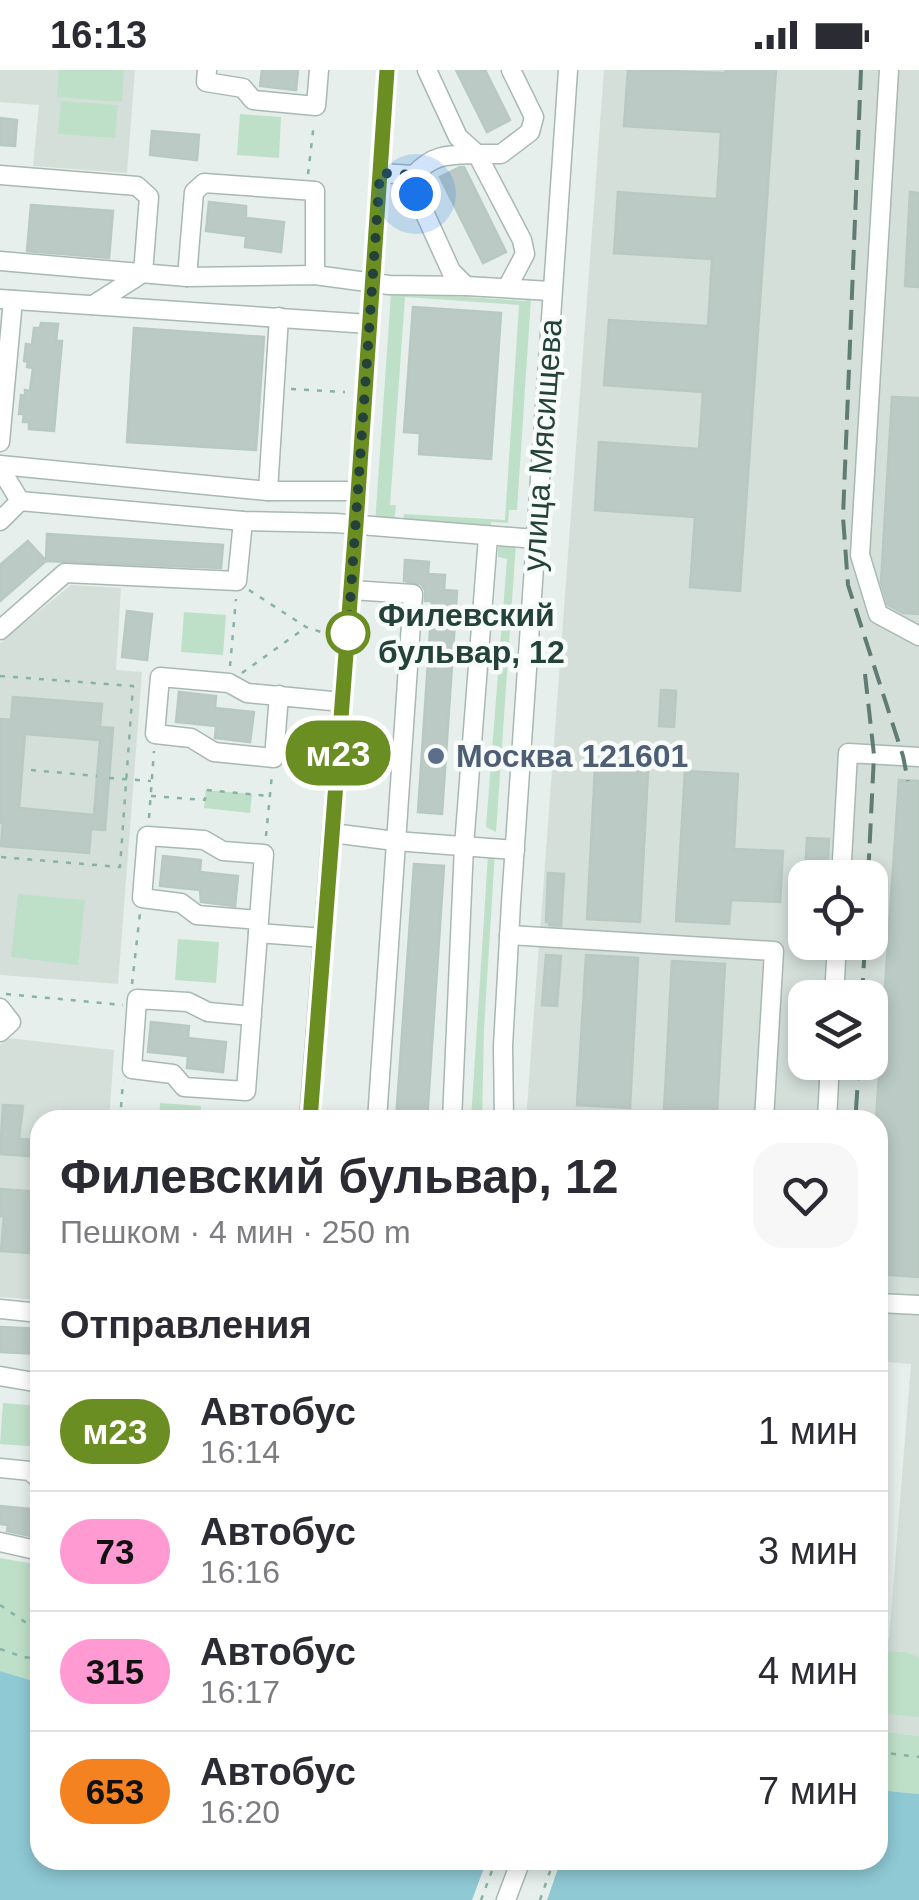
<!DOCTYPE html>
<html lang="ru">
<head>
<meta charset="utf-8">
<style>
	body { margin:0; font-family:Helvetica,sans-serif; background:#f7f7f7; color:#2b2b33; height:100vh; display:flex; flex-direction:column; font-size:38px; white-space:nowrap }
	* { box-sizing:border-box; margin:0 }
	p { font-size:32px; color:#7c7c81 }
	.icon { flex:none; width:55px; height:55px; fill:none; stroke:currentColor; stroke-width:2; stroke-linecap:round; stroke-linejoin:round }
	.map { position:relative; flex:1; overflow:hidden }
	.side { position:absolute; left:30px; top:1040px; width:858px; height:760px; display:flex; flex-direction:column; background:#fff; border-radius:30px; box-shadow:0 5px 15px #0003 }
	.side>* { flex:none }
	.badge { padding:0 20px; border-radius:32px; font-size:35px; line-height:65px }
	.buttons { position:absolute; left:788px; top:790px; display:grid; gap:20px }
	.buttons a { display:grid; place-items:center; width:100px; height:100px; border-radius:20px; background:#fff; box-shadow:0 5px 15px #0003; font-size:50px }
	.you { position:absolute; width:50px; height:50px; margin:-25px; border:8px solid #fff; border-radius:50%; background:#1a73e8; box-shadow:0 0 0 15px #1a73e833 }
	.map>.badge { position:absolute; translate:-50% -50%; box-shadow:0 0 0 5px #fff }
	h2 { padding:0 30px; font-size:38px; line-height:90px }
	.round { display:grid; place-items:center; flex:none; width:105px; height:105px; border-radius:30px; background:#f7f7f7 }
	.head { display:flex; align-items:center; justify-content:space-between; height:170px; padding:0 30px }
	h1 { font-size:48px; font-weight:700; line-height:75px }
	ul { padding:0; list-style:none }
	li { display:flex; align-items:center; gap:30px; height:120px; padding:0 30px; border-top:2px solid #e1e1e2 }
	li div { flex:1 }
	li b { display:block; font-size:38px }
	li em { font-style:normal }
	li .badge { min-width:110px; font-weight:700; text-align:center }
	.status { display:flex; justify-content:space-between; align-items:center; height:70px; padding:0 50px; background:#fff; direction:ltr }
	.status svg { height:28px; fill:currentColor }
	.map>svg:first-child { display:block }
	.built { fill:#d4dfda; fill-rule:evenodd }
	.green { fill:#bfe0c8 }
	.water { fill:#8ec9d4 }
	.pier { fill:#e6efeb }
	.building { fill:#bbcac4; stroke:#b8c9c2; stroke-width:2.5; fill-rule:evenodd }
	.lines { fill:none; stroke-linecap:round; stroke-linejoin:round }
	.minor-casing { stroke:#a8b8b2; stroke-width:21 }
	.path { stroke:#86b3a5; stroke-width:2.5; stroke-dasharray:5 8; stroke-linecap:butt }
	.minor { stroke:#fff; stroke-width:18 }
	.rail { stroke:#5f7d75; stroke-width:4; stroke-dasharray:20 10; stroke-linecap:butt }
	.line-casing { stroke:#fff; stroke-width:22 }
	.line { stroke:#6b8e23; stroke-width:15 }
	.walk { stroke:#24423a; stroke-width:10; stroke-dasharray:0 18 }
	.stop-dot { fill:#fff; stroke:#6b8e23; stroke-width:5 }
	.service-dot { fill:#5c6f8a; stroke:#f7fbf9; stroke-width:4 }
	.labels { text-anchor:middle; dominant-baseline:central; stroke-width:9; stroke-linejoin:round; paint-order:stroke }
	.street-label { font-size:32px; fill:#24423a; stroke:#f7fbf9 }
	.stop-label { font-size:32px; font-weight:bold; fill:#24423a; stroke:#f7fbf9; text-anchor:start }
	.service-label { font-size:32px; font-weight:bold; fill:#4e5e75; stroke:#f7fbf9; text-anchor:start }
</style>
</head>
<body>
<div class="status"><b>16:13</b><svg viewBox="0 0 49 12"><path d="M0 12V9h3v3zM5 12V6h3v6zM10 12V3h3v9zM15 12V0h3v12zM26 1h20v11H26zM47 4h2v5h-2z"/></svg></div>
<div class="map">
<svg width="919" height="1830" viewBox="0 0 919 1830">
	<rect width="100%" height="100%" fill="#e6efeb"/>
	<g class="built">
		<path d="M0,0H135L127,103L33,96L39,35L0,32Z"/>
		<path d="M604,0H919V1666L878,1661V1568L889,1569L911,1294L878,1291V1050H526ZM805,808H870V872H805ZM805,928H870V992H805Z"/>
		<path d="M71,515L121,518L116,600L142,602L118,914L0,905V573Z"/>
		<path d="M8,968L114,980L109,1050H40V1230L0,1227V975Z"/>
	</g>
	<g class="green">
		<path d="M59,0H124L122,32L57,27Z"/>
		<path d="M61,31L118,35L115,68L58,64Z"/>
		<path d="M240,44L281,47L279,88L237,85Z"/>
		<path d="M395,222L525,231L531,228L517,440H509L508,453L491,452V457L403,451L404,444L505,450L519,235L405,227L390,435H396L394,453L375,454L391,224Z"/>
		<path d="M502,473H516L496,762L486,757L507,489L498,487V478Z"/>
		<path d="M184,542L226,545L223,585L181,582Z"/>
		<path d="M206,720L252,724L250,743L204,738Z"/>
		<path d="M495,781L484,960L482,1050H471L488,785Z"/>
		<path d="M18,824L85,830L78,895L11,887Z"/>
		<path d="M178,869L219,872L216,913L175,910Z"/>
		<path d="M160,1033L201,1036L200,1050H159Z"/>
		<path d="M3,1333L40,1336V1377L0,1374Z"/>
		<path d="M0,1488L40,1495V1613L0,1601Z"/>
		<path d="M878,1581L904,1582L919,1587V1647L878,1643Z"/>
		<path d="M878,1661L919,1666V1724L878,1720Z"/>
	</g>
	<path class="water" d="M0,1601L40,1613V1790H878V1720L919,1724V1830H0Z"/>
	<path class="pier" d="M487,1790H561L547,1830H472Z"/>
	<g class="building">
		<path d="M262,0H298L296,20L260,16Z"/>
		<path d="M456,0H485L510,50L487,62Z"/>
		<path d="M628,0L725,3L726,0H776L740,521L690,517L695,447L595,440L599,372L699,379L703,322L604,315L609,250L708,256L712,189L614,183L618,122L717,129L721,62L624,56Z"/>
		<path d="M0,48L17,50L15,76L0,75Z"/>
		<path d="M152,61L199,65L197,90L150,85Z"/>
		<path d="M460,97H464L506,182L483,193L440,107Z"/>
		<path d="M910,122L919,123V217L905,216Z"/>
		<path d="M209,132L246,136V148L284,152L281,182L245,177L246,166L206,161Z"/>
		<path d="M31,135L113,141L109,188L27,181Z"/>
		<path d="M413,237L501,243L491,389L419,384L420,363L404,362Z"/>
		<path d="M41,253L58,254L56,271H62L54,361L29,359V352H23L24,344H19L21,325L25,326V320L30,321L33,298L27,297L28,292L24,291L26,274L32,275L34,258H40Z"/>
		<path d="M134,258L264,267L256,380L127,372Z"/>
		<path d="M892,327L919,328V544L903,543L888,535L881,512Z"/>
		<path d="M47,464L223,475L221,498L46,491Z"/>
		<path d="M28,471L46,491L0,531V495Z"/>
		<path d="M405,490L429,492L428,504L445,505L444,520L457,521L442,744L418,742L432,531H425V520L421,514L404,511Z"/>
		<path d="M127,541L152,544L147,590L122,587Z"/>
		<path d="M661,620L676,621L674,657L659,656Z"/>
		<path d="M179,622L216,626L215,638L254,642L250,672L215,668L216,656L176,652Z"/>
		<path d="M13,627L102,634L100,657L113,658L105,760L91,759L89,783L1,776L3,753H0V649L11,650ZM25,664L100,670L94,745L19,738Z"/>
		<path d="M595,699L648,702L640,852L587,849Z"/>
		<path d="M685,701L738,704L734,779L783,781L780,832L731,830L729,854L676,851Z"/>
		<path d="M899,710L919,711V1207L878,1204L876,1050Z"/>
		<path d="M807,768L829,769L827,808H805Z"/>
		<path d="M163,786L201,790L200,802L238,806L235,836L201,832L200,820L160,816Z"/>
		<path d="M414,794L444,796L427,1050H396Z"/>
		<path d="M548,803L564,804L561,856L549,855V852H546Z"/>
		<path d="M546,885L561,886L557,936L542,935Z"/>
		<path d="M586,885L638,888L630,1038L577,1035Z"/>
		<path d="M672,891L725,894L717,1043L664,1040Z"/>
		<path d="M151,952L189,956L188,968L226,972L223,1002L187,998L188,986L148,982Z"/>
		<path d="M3,1035L23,1036L19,1069L40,1070V1087L0,1084Z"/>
		<path d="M0,1119L40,1122V1140L33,1139L29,1183L1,1181L4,1146H0Z"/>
		<path d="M0,1257L40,1259V1284L0,1282Z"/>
		<path d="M0,1436L40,1440V1468L7,1461L8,1455L0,1454Z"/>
	</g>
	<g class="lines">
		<defs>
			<g id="minor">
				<path d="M207,0L206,12L243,18L253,30L316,36L319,0"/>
				<path d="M427,0L458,67L477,84H501L530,62L534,47L511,0"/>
				<path d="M889,0L860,485L878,544L919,566"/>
				<path d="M380,103L414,105C434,83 450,85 477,84L522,170L525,184L507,218"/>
				<path d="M0,105L137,116L149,127L143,203L93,235"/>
				<path d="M414,105L416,124L451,201L466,216"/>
				<path d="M0,191L187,207L315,205L389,215L466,216L551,221"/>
				<path d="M187,207L194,122L204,113L315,121V205"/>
				<path d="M0,229L369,254"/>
				<path d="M0,372L13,230"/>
				<path d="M0,395L268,421H358"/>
				<path d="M0,398L20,431"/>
				<path d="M268,421L279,247"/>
				<path d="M0,451L20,431L243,451L335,453L536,469"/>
				<path d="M351,520L413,524L377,1050"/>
				<path d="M0,560L65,503L237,511L243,451"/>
				<path d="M279,625L274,688L214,682L191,668L155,664L160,607L229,613L247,623L342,632"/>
				<path d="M332,763L395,771L515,780"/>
				<path d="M841,808L848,683L919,687"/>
				<path d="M258,863L264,784L223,781L204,770L147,766L142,828L181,833L197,845L259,850"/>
				<path d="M509,865L774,881L764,1050"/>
				<path d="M834,928L837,872"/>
				<path d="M0,938L11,952L0,962"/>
				<path d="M252,946L208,942L188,932L137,929L132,999L173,1004L184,1017L246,1021L258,863L324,868"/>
				<path d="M309,1050L356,454L387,0"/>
				<path d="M452,1050L464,776L488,467"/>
				<path d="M504,1050L503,976L511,833L568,0"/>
				<path d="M827,1050L830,992"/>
				<path d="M878,1233L919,1235"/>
				<path d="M0,1239L40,1243"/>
				<path d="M0,1306L40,1313"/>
				<path d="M0,1398L30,1401L40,1410"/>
				<path d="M0,1472L40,1481"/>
				<path d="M506,1830L521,1790"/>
			</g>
		</defs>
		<use href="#minor" class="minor-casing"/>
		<g class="path">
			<path d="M308,104L314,53"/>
			<path d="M291,319L345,322"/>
			<path d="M249,520L306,557L327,564"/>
			<path d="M230,596L236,529"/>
			<path d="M242,603L305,558"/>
			<path d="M0,606L133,616L120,797L0,787"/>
			<path d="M31,700L97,706"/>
			<path d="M109,708L151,711"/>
			<path d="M151,726L205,730L206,720L270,726"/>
			<path d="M149,748L154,681"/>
			<path d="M266,766L272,704"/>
			<path d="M132,914L140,843"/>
			<path d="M6,924L123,935"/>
			<path d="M120,1050L123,1011"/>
			<path d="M243,1050L244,1038"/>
			<path d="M0,1535L28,1554L40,1556"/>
			<path d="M0,1579L23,1587L40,1589"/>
			<path d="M878,1682L919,1687"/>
			<path d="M481,1830L496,1790"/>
			<path d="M540,1830L554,1790"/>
		</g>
		<use href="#minor" class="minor"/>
		<g class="rail">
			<path d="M861,0L843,447L848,515L903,686L908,711"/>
			<path d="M865,604L874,685L868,808"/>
			<path d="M862,928L865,872"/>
			<path d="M856,1040L859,992"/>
		</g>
	</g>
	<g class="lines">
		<defs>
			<path id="line" d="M310,1050L356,454L387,0"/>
		</defs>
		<use href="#line" class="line-casing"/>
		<use href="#line" class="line"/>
		<path class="walk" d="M348,563L380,103L414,105L416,124"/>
	</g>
	<circle class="stop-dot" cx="348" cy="563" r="20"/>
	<circle class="service-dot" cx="436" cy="686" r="10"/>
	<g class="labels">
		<g class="street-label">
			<text transform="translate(542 375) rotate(-86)">улица Мясищева</text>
		</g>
		<g class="stop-label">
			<text x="378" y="545">Филевский<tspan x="378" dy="37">бульвар, 12</tspan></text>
		</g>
		<g class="service-label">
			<text x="456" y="686">Москва 121601</text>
		</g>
	</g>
</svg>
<div class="buttons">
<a><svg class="icon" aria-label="locate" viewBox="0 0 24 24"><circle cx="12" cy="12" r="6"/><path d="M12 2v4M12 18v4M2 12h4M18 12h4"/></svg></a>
<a><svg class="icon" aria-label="layers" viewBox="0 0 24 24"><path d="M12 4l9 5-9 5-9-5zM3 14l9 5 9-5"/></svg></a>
</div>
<div class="you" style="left:416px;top:124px"></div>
<b class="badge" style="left:338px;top:683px;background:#6b8e23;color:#fff">м23</b>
<section class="side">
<div class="head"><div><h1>Филевский бульвар, 12</h1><p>Пешком · 4 мин · 250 m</p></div><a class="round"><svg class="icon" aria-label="heart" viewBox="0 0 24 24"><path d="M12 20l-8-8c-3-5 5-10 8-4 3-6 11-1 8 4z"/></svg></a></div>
<h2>Отправления</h2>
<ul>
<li><span class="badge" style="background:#6b8e23;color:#fff">м23</span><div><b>Автобус</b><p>16:14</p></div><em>1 мин</em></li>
<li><span class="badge" style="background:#ff9ad2;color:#111">73</span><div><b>Автобус</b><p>16:16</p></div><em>3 мин</em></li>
<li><span class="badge" style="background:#ff9ad2;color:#111">315</span><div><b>Автобус</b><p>16:17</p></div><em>4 мин</em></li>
<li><span class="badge" style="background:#f58220;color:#111">653</span><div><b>Автобус</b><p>16:20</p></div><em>7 мин</em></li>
</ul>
</section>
</div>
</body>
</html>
